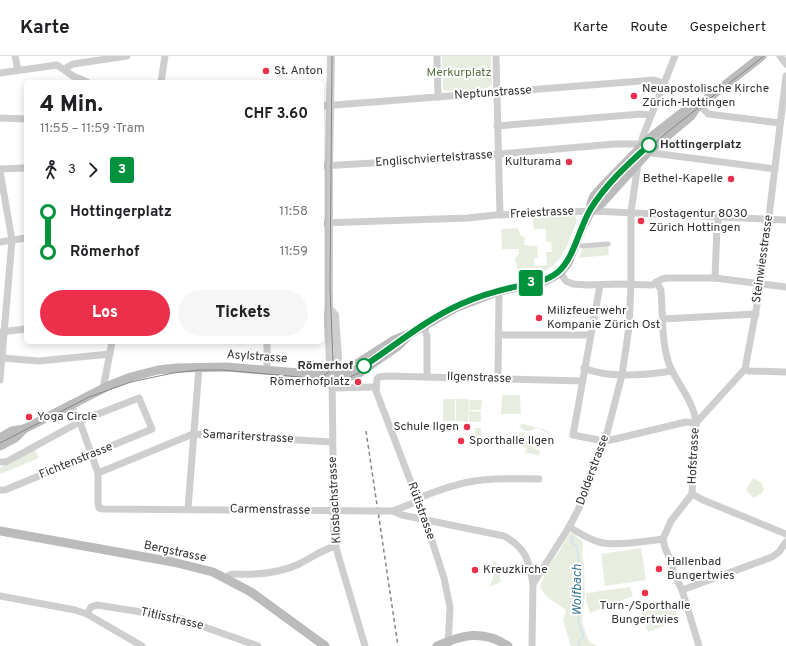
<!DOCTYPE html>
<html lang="de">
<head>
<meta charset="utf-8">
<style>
	body { margin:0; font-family:Overpass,sans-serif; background:#f6f6f6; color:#202124; height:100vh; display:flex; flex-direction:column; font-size:15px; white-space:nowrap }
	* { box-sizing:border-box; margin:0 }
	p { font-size:13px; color:#757577 }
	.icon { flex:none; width:22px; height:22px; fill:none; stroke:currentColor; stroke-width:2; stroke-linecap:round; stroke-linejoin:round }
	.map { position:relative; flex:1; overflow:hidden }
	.side { position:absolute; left:24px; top:24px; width:300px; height:264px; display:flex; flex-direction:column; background:#fff; border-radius:6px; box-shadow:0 2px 10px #0003 }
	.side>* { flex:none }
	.badge { padding:0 8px; border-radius:3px; font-size:14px; line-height:26px }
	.map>.badge { position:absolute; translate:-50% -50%; box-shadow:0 0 0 2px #fff }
	.legs { display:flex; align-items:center; gap:6px; height:44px; padding:0 16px; font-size:13px }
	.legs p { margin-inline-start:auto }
	.summary { display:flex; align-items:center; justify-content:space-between; height:68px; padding:0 16px }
	h1 { font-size:22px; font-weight:800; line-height:30px }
	.primary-button { display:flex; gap:8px; margin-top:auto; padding:8px 16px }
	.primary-button a { flex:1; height:46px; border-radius:24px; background:#ec304b; color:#fff; font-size:16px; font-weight:800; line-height:46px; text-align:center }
	.primary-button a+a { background:#f6f6f6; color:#202124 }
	ul { padding:0 16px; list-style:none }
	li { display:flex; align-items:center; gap:14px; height:40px; font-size:15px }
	li i { display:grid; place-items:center; width:6px; height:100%; margin:0 5px; background:currentColor }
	li i::after { content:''; width:10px; height:10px; margin:-5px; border:3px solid; border-radius:50%; background:#fff }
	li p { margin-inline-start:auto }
	li:first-child i { background:linear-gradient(#0000 50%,currentColor 0) }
	li:last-child i { background:linear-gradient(currentColor 50%,#0000 0) }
	header { display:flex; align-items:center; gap:24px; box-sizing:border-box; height:56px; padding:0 20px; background:#fff; border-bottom:1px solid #e0e0e0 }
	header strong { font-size:19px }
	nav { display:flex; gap:22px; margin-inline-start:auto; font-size:14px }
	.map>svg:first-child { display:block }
	.green { fill:#e8eedf }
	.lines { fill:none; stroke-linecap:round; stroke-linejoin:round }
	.stream { stroke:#cbe3ee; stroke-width:1.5 }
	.pedestrian { stroke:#cecece; stroke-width:5 }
	.minor { stroke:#cecece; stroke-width:7 }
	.tertiary { stroke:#cecece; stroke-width:8 }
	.secondary { stroke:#bbb; stroke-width:9 }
	.tram { stroke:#868686; stroke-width:1 }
	.rail { stroke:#868686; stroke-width:1.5; stroke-dasharray:4 3; stroke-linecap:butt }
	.minor-bridge { stroke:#cecece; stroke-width:7 }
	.line-1-casing { stroke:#fff; stroke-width:9 }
	.line-1 { stroke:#00923c; stroke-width:6 }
	.poi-dot { fill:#ec304b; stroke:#fff; stroke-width:1.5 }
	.stop-1-dot { fill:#fff; stroke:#00923c; stroke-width:2 }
	.labels { text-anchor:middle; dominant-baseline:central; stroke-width:4; stroke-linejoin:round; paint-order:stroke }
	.poi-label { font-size:12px; fill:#313131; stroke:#fff; text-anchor:start }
	.park-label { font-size:12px; fill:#586f3c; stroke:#fff }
	.street-label { font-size:12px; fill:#313131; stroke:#fff }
	.stop-label { font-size:12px; font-weight:bold; fill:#313131; stroke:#fff; text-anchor:start }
	.water-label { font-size:13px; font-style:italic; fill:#3b7a97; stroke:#fff }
</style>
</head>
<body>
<header>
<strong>Karte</strong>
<nav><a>Karte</a><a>Route</a><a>Gespeichert</a></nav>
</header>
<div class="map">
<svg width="786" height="590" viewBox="0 0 786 590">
	<rect width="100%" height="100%" fill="#fff"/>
	<g class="green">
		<path d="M442,0H491L492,28L488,32L447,35L443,33Z"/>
		<path d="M569,160H575L577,165C565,195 562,213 527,221L523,219L519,220L515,202L519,198V193H502L501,173L518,172L521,180L525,181L524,189L537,190L538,202H534L535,210L547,209L546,196H552L551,186H546V173H534L532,161Z"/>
		<path d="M608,189L609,199L579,202L583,191Z"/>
		<path d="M502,339H520L521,358H501Z"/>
		<rect x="443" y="343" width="12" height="22"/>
		<path d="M456,343H469L468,366L456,365Z"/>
		<path d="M470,344H482L481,354H469Z"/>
		<path d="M469,355L481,356V366H469Z"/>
		<path d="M523,368L549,375L548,377L536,372C530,376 526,376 521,372L520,369Z"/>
		<rect x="475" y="372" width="6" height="12"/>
		<path d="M522,376L525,378L521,384H517L516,387L512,386L515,378Z"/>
		<path d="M524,385H534V388L532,391L540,395V398L539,399L527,397L524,399L527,393L522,390Z"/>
		<path d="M35,393L39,402L0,418V412Z"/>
		<path d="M753,422L762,427L764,434L761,438L753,442L746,434Z"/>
		<path d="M572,477L583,486L582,497L584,509L585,538L582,566L589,586L597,590H571L563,565L566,554L548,542L540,532L546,514L559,496L562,490L569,478Z"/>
		<path d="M641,492L646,524L605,530L601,498Z"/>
		<path d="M493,504L496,506L501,526L489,531L493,523Z"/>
		<path d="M630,531L633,540L590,557L586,545V537Z"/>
		<path d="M672,546L679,564L648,576L641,556Z"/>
	</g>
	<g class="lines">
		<path class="stream" d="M572,480L571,486L577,490L579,511L578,533L577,539L580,551L578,566L583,577V582L578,586L580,590"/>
		<path class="pedestrian" d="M582,190L608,188"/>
		<g class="minor">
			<path d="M15,0L18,14"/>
			<path d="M437,0L438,41"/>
			<path d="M496,0L500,159"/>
			<path d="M780,0L786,8"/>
			<path d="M64,13L73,8L127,0"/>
			<path d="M0,17L57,9L73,20L87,26"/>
			<path d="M161,26L165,0"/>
			<path d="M700,49L708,58L780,67"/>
			<path d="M322,50L654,24L664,27"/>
			<path d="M0,62L26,63"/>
			<path d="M497,70L641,58L651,59"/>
			<path d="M640,93L643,80L675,0"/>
			<path d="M650,94L652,97L660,98L775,113"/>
			<path d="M322,110L440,103L615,88H641"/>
			<path d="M0,113L26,112"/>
			<path d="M0,115L12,184L0,324"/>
			<path d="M322,167L468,162L496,159L592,155L786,164"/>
			<path d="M0,186L26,182"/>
			<path d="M560,217L566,225L573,228L587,229L617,228L652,229L662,223L667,222H715L786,231"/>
			<path d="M715,222L717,171L719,161"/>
			<path d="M656,226L661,234C663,258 661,284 669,308C677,328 694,345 696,367L692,438L671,465L663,483L665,492L673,510V516L682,534L699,590"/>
			<path d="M600,229L573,379L604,385L615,383L686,366L696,367"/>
			<path d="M662,263L756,258"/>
			<path d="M424,269L427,281V321"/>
			<path d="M0,276L26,273"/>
			<path d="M498,279H590"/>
			<path d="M2,302L39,305L110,298"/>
			<path d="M584,312C609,323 646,319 672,315"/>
			<path d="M267,313V286"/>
			<path d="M745,313L749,315L786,316"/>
			<path d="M332,319L334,485L365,590"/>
			<path d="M498,323L499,235"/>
			<path d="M332,332L376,331"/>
			<path d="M103,333L112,286"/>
			<path d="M70,348L81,369L98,417V447L99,452L104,453L373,455"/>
			<path d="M696,367L745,313L761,227L786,20"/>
			<path d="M0,406H6L85,363L139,342L152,373L5,434H0"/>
			<path d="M98,417L193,378L332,386"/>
			<path d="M692,438L703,444L786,478"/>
			<path d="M417,443C438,434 460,426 483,424C501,422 520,423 539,423"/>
			<path d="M188,453L199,311"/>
			<path d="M381,455H393L402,459L504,480C526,492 529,504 533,528"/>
			<path d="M393,455L418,445"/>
			<path d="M569,471C580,477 591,485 603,487C621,490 645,485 663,483"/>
			<path d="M227,523L229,519L232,518C254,519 279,518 299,508C311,502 323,493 336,490"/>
			<path d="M682,534L772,501L779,496L786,486"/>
			<path d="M0,540L75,554L87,558L142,590"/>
			<path d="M87,558L91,551L97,549L179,562L258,590"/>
			<path d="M448,590L450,551L444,522L425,463L376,335L377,323L379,321L388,320L582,325"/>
			<path d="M532,590L533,528L569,471L579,452L588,431L607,377L622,319L629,271L631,228V156L638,107"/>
		</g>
		<g class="tertiary">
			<path d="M331,0L329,110V252L328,260L330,307L332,319"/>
			<path d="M329,252L335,259L338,302L333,318"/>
		</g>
		<g class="secondary">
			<path d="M591,155V147L594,140L602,131L651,81L683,56L697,51"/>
			<path d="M332,319L355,309L394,284L409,278"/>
			<path d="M0,382L12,375L24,373L108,330L131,321L158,314L177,312L227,311L348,321L359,317L398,290L410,278L455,252L499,235L545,225L560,217L568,207L582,172L591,155L602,147L650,94L691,60L697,51L762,0"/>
			<path d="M0,390L15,382L24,373"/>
			<path d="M0,475L173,506L213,516L251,536L325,590"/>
			<path d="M437,590C462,579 483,573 508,590"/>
		</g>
		<g class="tram">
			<path d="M317,322C326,320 332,315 333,306L330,231L332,0"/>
			<path d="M0,387L89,341L131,326L173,317L199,314H223L332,324L348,322L361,316L432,267L462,251L488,240L545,227L556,221L564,214L571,204L587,165L592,155L614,126L636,104L665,78L764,0"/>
		</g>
		<path class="rail" d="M366,375L398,590"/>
		<path class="minor-bridge" d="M373,455H381"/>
	</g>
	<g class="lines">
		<defs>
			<path id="line-1" d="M364,310C396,289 425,264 461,248C477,241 493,236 510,232C526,228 545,227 558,216C574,202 579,173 590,154C605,129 627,109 649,89"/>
		</defs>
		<use href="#line-1" class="line-1-casing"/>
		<use href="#line-1" class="line-1"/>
	</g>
	<g class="poi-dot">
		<circle cx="266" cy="15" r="4"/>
		<circle cx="634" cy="40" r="4"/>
		<circle cx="569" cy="106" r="4"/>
		<circle cx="731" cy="123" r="4"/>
		<circle cx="641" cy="165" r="4"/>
		<circle cx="539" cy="262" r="4"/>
		<circle cx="358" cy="326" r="4"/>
		<circle cx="29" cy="361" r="4"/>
		<circle cx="467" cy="371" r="4"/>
		<circle cx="461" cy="385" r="4"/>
		<circle cx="659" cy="513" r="4"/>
		<circle cx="475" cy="514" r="4"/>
		<circle cx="645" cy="537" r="4"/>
	</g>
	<g class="stop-1-dot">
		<circle cx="649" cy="89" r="7"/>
		<circle cx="364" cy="310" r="7"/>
	</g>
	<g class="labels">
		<g class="poi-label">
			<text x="274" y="15">St. Anton</text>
			<text x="642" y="33">Neuapostolische Kirche<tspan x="642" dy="14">Zürich-Hottingen</tspan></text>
			<text x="561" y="106" text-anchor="end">Kulturama</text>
			<text x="723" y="123" text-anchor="end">Bethel-Kapelle</text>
			<text x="649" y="158">Postagentur 8030<tspan x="649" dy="14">Zürich Hottingen</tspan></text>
			<text x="547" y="255">Milizfeuerwehr<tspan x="547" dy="14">Kompanie Zürich Ost</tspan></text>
			<text x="350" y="326" text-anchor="end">Römerhofplatz</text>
			<text x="37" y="361">Yoga Circle</text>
			<text x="459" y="371" text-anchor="end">Schule Ilgen</text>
			<text x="469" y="385">Sporthalle Ilgen</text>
			<text x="667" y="506">Hallenbad<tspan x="667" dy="14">Bungertwies</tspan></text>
			<text x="483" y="514">Kreuzkirche</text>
			<text x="645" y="550" text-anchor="middle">Turn-/Sporthalle<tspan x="645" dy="14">Bungertwies</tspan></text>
		</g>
		<g class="park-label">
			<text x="459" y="17">Merkurplatz</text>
		</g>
		<g class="street-label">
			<text transform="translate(493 37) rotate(-4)">Neptunstrasse</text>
			<text transform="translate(434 103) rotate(-4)">Englischviertelstrasse</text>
			<text transform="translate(542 157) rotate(-3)">Freiestrasse</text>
			<text transform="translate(763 203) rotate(-82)">Steinwiesstrasse</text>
			<text transform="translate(257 301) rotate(4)">Asylstrasse</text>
			<text transform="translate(479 322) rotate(2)">Ilgenstrasse</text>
			<text transform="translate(248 381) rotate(3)">Samariterstrasse</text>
			<text transform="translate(694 400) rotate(-87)">Hofstrasse</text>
			<text transform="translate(76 405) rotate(-22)">Fichtenstrasse</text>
			<text transform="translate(593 414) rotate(-70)">Dolderstrasse</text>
			<text transform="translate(335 444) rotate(-93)">Klosbachstrasse</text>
			<text transform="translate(270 454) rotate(1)">Carmenstrasse</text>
			<text transform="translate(421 455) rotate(70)">Rütistrasse</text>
			<text transform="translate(175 496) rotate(12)">Bergstrasse</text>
			<text transform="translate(172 563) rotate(13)">Titlisstrasse</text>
		</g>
		<g class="stop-label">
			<text x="660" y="89">Hottingerplatz</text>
			<text x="353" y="310" text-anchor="end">Römerhof</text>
		</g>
		<g class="water-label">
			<text transform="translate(578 534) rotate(-90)">Wolfbach</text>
		</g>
	</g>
</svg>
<b class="badge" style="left:531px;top:227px;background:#00923c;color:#fff">3</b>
<section class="side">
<div class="summary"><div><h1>4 Min.</h1><p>11:55 – 11:59 · Tram</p></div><b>CHF 3.60</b></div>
<div class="legs"><svg class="icon" aria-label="walk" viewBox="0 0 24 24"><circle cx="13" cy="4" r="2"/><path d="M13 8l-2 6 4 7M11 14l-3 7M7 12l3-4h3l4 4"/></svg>3<svg class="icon" aria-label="forward" viewBox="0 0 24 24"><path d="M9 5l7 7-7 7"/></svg><b class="badge" style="background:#00923c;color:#fff">3</b></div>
<ul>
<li><i style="color:#00923c"></i><b>Hottingerplatz</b><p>11:58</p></li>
<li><i style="color:#00923c"></i><b>Römerhof</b><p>11:59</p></li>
</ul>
<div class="primary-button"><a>Los</a><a>Tickets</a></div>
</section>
</div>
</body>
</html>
